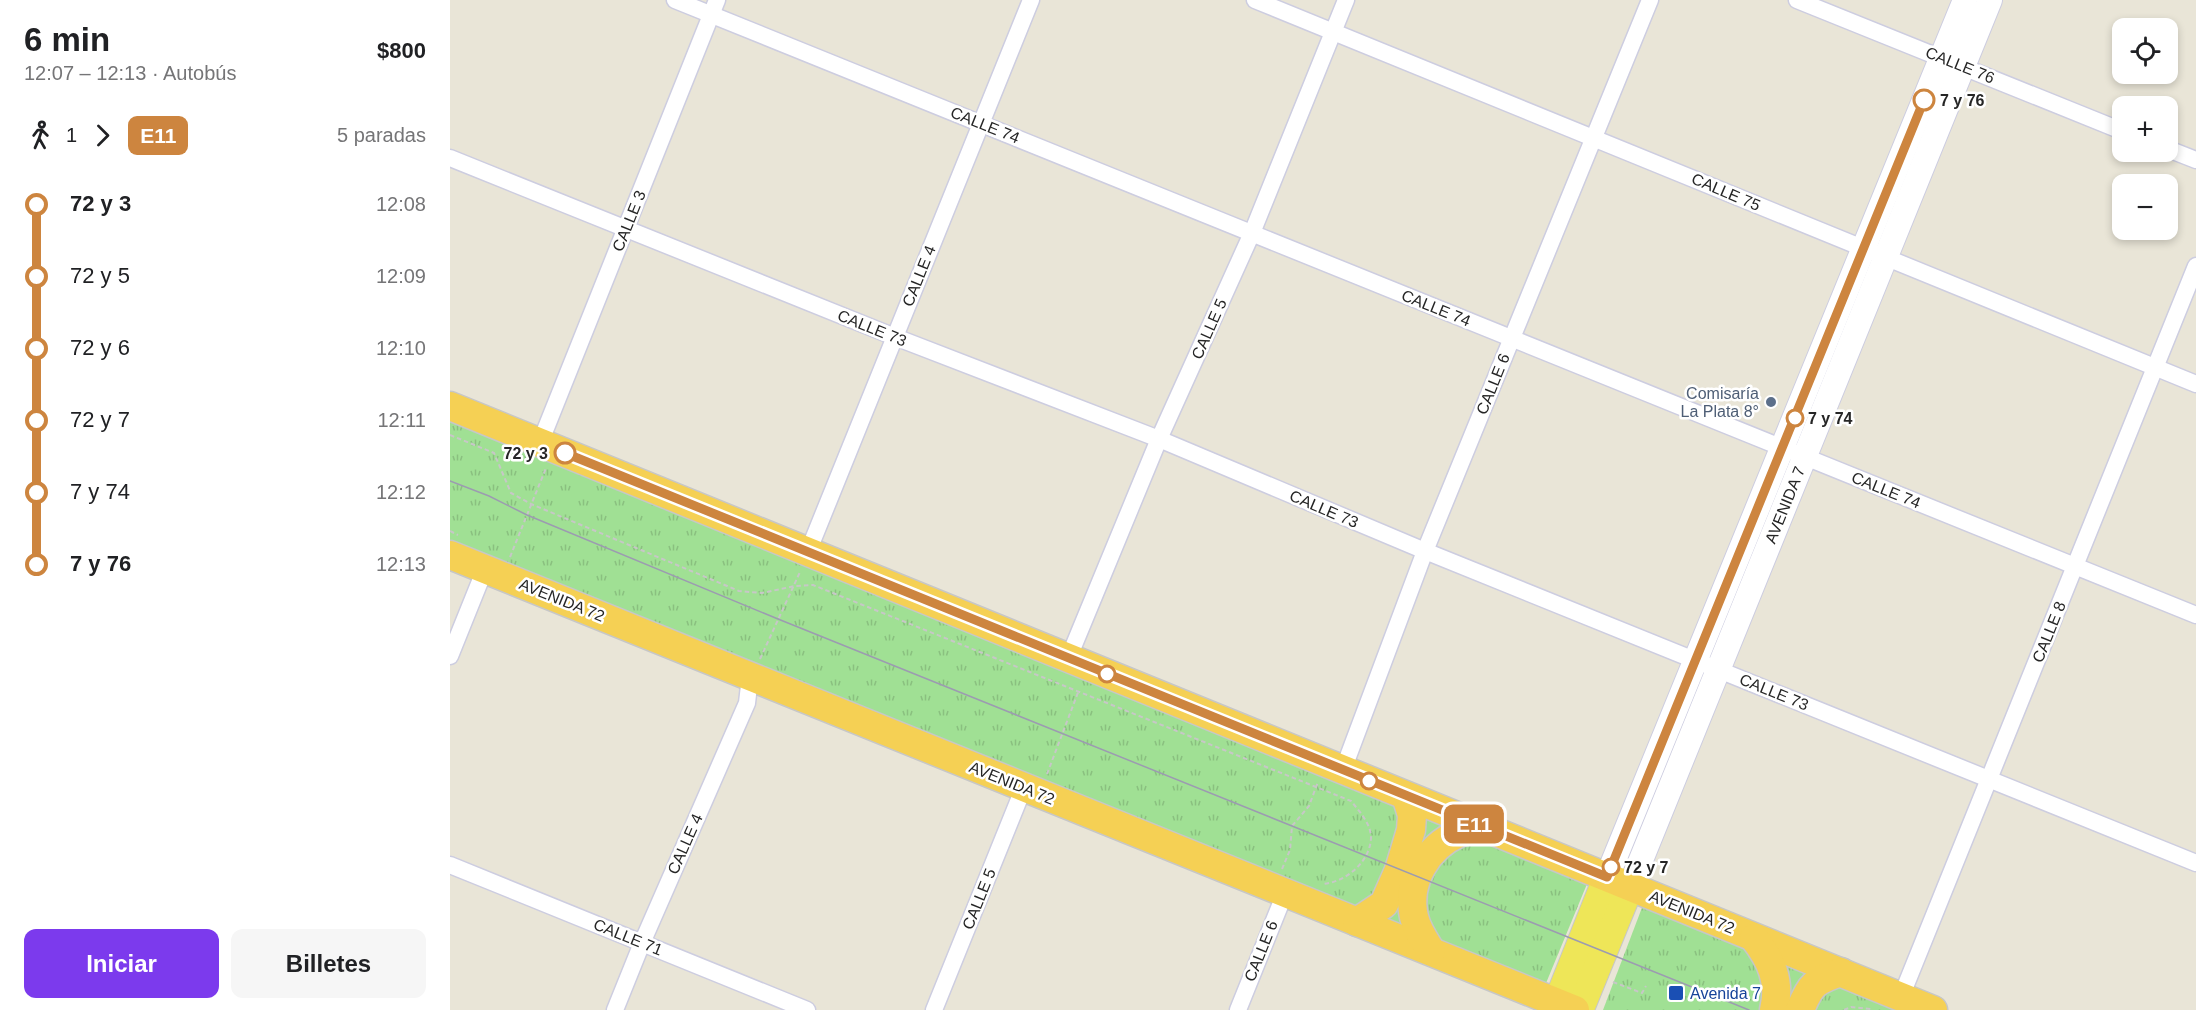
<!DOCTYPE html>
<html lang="es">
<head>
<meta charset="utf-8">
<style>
	body { margin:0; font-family:Helvetica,sans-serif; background:#f6f6f6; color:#202124; height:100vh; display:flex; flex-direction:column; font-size:22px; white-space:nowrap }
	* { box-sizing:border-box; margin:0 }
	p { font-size:20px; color:#757577 }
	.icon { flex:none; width:33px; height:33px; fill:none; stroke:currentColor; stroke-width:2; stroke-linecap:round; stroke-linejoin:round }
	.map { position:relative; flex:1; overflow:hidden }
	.drawer { display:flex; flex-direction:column; background:#fff; width:450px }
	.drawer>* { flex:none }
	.badge { padding:0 12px; border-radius:9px; font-size:21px; line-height:39px }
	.controls { position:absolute; left:1662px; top:18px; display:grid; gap:12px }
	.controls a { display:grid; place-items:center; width:66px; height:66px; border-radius:12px; background:#fff; box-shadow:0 3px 9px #0003; font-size:30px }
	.map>.badge { position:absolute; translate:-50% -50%; box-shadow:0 0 0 3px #fff }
	.legs { display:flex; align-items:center; gap:9px; height:66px; padding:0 24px; font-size:20px }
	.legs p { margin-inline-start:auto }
	.overview { display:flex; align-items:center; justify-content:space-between; height:102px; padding:0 24px }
	h1 { font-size:33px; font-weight:700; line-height:45px }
	.cta { display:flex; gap:12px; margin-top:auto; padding:12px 24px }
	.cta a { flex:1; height:69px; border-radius:12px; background:#7c3aed; color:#fff; font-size:24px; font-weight:700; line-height:69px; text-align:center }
	.cta a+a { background:#f6f6f6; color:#202124 }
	ul { padding:0 24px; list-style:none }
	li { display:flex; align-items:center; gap:21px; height:72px; font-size:22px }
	li i { display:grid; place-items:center; width:9px; height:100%; margin:0 8px; background:currentColor }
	li i::after { content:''; width:15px; height:15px; margin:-8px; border:4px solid; border-radius:50%; background:#fff }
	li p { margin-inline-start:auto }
	li:first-child i { background:linear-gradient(#0000 50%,currentColor 0) }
	li:last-child i { background:linear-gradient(currentColor 50%,#0000 0) }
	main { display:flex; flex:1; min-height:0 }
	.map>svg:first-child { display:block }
	.grass { fill:url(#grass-tufts) }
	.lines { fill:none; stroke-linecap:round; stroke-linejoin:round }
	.minor-casing { stroke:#cdcde0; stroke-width:19 }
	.secondary-casing { stroke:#cdcde0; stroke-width:26 }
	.primary-casing { stroke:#c7c7c7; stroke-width:29 }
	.trunk-casing { stroke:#c7c7c7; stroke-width:31 }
	.path { stroke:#c7c7c7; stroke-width:2; stroke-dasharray:4.5 3; stroke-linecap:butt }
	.minor { stroke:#fff; stroke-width:16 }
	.secondary { stroke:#fff; stroke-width:24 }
	.primary { stroke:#eee658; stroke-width:27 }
	.trunk { stroke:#f5d054; stroke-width:28 }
	.tram { stroke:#9c9bb1; stroke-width:1.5 }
	.line-1-casing { stroke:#fff; stroke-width:14 }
	.line-1 { stroke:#cd853f; stroke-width:9 }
	.stop-1-dot { fill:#fff; stroke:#cd853f; stroke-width:3 }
	.service-dot { fill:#5c6f8a; stroke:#fff; stroke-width:2 }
	.transit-dot { fill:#1a4fb4; stroke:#fff; stroke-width:2 }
	.labels { text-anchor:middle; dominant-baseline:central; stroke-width:5; stroke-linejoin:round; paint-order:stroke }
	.street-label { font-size:16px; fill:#262626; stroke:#fff }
	.stop-label { font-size:16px; font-weight:bold; fill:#262626; stroke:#fff; text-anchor:start }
	.service-label { font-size:16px; fill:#4e5e75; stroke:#fff; text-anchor:end }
	.transit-label { font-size:16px; fill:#164399; stroke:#fff; text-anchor:start }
</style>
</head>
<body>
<main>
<section class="drawer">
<div class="overview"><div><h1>6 min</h1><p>12:07 – 12:13 · Autobús</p></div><b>$800</b></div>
<div class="legs"><svg class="icon" aria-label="walk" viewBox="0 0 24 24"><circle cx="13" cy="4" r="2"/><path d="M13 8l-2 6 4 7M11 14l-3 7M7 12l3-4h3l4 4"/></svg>1<svg class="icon" aria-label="forward" viewBox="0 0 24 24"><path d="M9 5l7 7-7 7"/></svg><b class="badge" style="background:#cd853f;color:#fff">E11</b><p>5 paradas</p></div>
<ul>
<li><i style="color:#cd853f"></i><b>72 y 3</b><p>12:08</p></li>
<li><i style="color:#cd853f"></i><span>72 y 5</span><p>12:09</p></li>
<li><i style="color:#cd853f"></i><span>72 y 6</span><p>12:10</p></li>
<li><i style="color:#cd853f"></i><span>72 y 7</span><p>12:11</p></li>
<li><i style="color:#cd853f"></i><span>7 y 74</span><p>12:12</p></li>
<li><i style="color:#cd853f"></i><b>7 y 76</b><p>12:13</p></li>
</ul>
<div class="cta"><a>Iniciar</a><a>Billetes</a></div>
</section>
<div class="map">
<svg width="1746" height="1010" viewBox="0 0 1746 1010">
	<defs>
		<pattern id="grass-tufts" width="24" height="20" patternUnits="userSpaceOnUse" patternTransform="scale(1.5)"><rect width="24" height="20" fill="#a0e094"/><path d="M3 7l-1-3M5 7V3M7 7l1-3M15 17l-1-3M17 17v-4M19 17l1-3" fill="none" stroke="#8ac07f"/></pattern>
	</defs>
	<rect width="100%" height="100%" fill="#e9e5d7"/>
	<g class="grass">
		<path d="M0,419L949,805L956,816L929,899L908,909L0,541Z"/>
		<path d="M970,815L999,827L958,928L926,917Z"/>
		<path d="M1035,842L1137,884L1094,988L989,942L979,931L970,889L976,872L1014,843Z"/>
		<path d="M1193,905L1287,943L1302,952L1312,968L1314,1010H1153Z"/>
		<path d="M1328,959L1363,975L1343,1010Z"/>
		<path d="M1383,983L1449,1010H1357Z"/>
	</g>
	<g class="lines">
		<defs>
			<g id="minor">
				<path d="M225,0L1746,615"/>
				<path d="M805,0L1746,384"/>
				<path d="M1347,0L1672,131"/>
				<path d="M1718,149L1746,160"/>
				<path d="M0,158L445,337L709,439L975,551L1746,863"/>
				<path d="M90,443L267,0"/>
				<path d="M358,552L581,0"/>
				<path d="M0,656L35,569"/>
				<path d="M619,657L709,439L802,233L896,0"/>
				<path d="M893,770L975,551L1200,0"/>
				<path d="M0,865L357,1010"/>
				<path d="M1451,997L1746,266"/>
				<path d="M165,1010L192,943L297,703L300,677"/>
				<path d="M484,1010L574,787"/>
				<path d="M788,1010L835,893"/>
			</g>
			<g id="secondary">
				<path d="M1157,877L1515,0"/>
				<path d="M1180,887L1540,0"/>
			</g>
			<g id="primary">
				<path d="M1104,1010L1157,877"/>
				<path d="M1130,1010L1180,887"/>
			</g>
			<g id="trunk">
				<path d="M0,406L1483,1010"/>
				<path d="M0,555L1125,1010"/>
				<path d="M907,922L934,904L949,870L961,830L962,815L956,796"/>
				<path d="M1304,938C1321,960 1331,981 1324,1010"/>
				<path d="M981,951C974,940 967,930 964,917C956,882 977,847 1009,833C1016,830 1025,829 1032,827"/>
				<path d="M1350,1010C1360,985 1365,980 1391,972"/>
			</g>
		</defs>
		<use href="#minor" class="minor-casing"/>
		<use href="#secondary" class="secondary-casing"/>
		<use href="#primary" class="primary-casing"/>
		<use href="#trunk" class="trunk-casing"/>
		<g class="path">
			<path d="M0,435L44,453L61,493L81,504L289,591L312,593L345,586L363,585L901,801C910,812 921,824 921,838C920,863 894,883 872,884"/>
			<path d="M0,531L8,535"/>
			<path d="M60,557L96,468"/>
			<path d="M310,659L350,572"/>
			<path d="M597,774L629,690"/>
			<path d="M832,869L840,850L842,826L859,806L868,782"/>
			<path d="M1163,982L1192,993L1196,986"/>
			<path d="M1394,1010L1401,1007L1421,1009"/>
		</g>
		<use href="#minor" class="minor"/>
		<use href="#secondary" class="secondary"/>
		<use href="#primary" class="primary"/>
		<use href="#trunk" class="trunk"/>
		<path class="tram" d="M0,481L39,496L77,515L328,619L1299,1010"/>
	</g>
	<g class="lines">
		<defs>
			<path id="line-1" d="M115,453L1157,877L1474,100"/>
		</defs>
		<use href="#line-1" class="line-1-casing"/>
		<use href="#line-1" class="line-1"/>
	</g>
	<g class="stop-1-dot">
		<circle cx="1474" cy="100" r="10"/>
		<circle cx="1345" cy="418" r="8"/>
		<circle cx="115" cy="453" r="10"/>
		<circle cx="657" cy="674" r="8"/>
		<circle cx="919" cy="781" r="8"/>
		<circle cx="1161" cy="867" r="8"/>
	</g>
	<circle class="service-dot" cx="1321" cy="402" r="6"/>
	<rect class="transit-dot" x="1218" y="985" width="16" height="16" rx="3"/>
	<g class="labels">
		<g class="street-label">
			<text transform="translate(1510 65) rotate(22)">CALLE 76</text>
			<text transform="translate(535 125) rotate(22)">CALLE 74</text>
			<text transform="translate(1276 192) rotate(23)">CALLE 75</text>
			<text transform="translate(179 221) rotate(-68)">CALLE 3</text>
			<text transform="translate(469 276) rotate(-68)">CALLE 4</text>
			<text transform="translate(986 308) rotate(22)">CALLE 74</text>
			<text transform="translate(422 328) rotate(22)">CALLE 73</text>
			<text transform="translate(759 329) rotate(-66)">CALLE 5</text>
			<text transform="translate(1043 384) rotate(-68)">CALLE 6</text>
			<text transform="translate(1436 490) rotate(22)">CALLE 74</text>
			<text transform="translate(1335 505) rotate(-68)">AVENIDA 7</text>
			<text transform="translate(874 509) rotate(23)">CALLE 73</text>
			<text transform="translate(112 600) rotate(22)">AVENIDA 72</text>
			<text transform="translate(1599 632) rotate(-68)">CALLE 8</text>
			<text transform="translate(1324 692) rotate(22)">CALLE 73</text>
			<text transform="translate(562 783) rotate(22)">AVENIDA 72</text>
			<text transform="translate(235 844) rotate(-66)">CALLE 4</text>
			<text transform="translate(529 899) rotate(-68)">CALLE 5</text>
			<text transform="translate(1242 912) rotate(22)">AVENIDA 72</text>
			<text transform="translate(178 937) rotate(22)">CALLE 71</text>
			<text transform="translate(811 951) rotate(-68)">CALLE 6</text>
		</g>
		<g class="stop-label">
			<text x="1490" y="100">7 y 76</text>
			<text x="1358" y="418">7 y 74</text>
			<text x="98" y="453" text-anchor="end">72 y 3</text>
			<text x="1174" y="867">72 y 7</text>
		</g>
		<g class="service-label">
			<text x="1309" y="393">Comisaría<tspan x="1309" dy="18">La Plata 8°</tspan></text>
		</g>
		<g class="transit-label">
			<text x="1240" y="993">Avenida 7</text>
		</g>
	</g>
</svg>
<div class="controls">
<a><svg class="icon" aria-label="locate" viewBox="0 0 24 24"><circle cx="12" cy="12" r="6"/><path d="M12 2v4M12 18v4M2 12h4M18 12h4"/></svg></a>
<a>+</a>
<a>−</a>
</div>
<b class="badge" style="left:1024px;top:824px;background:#cd853f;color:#fff">E11</b>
</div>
</main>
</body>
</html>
